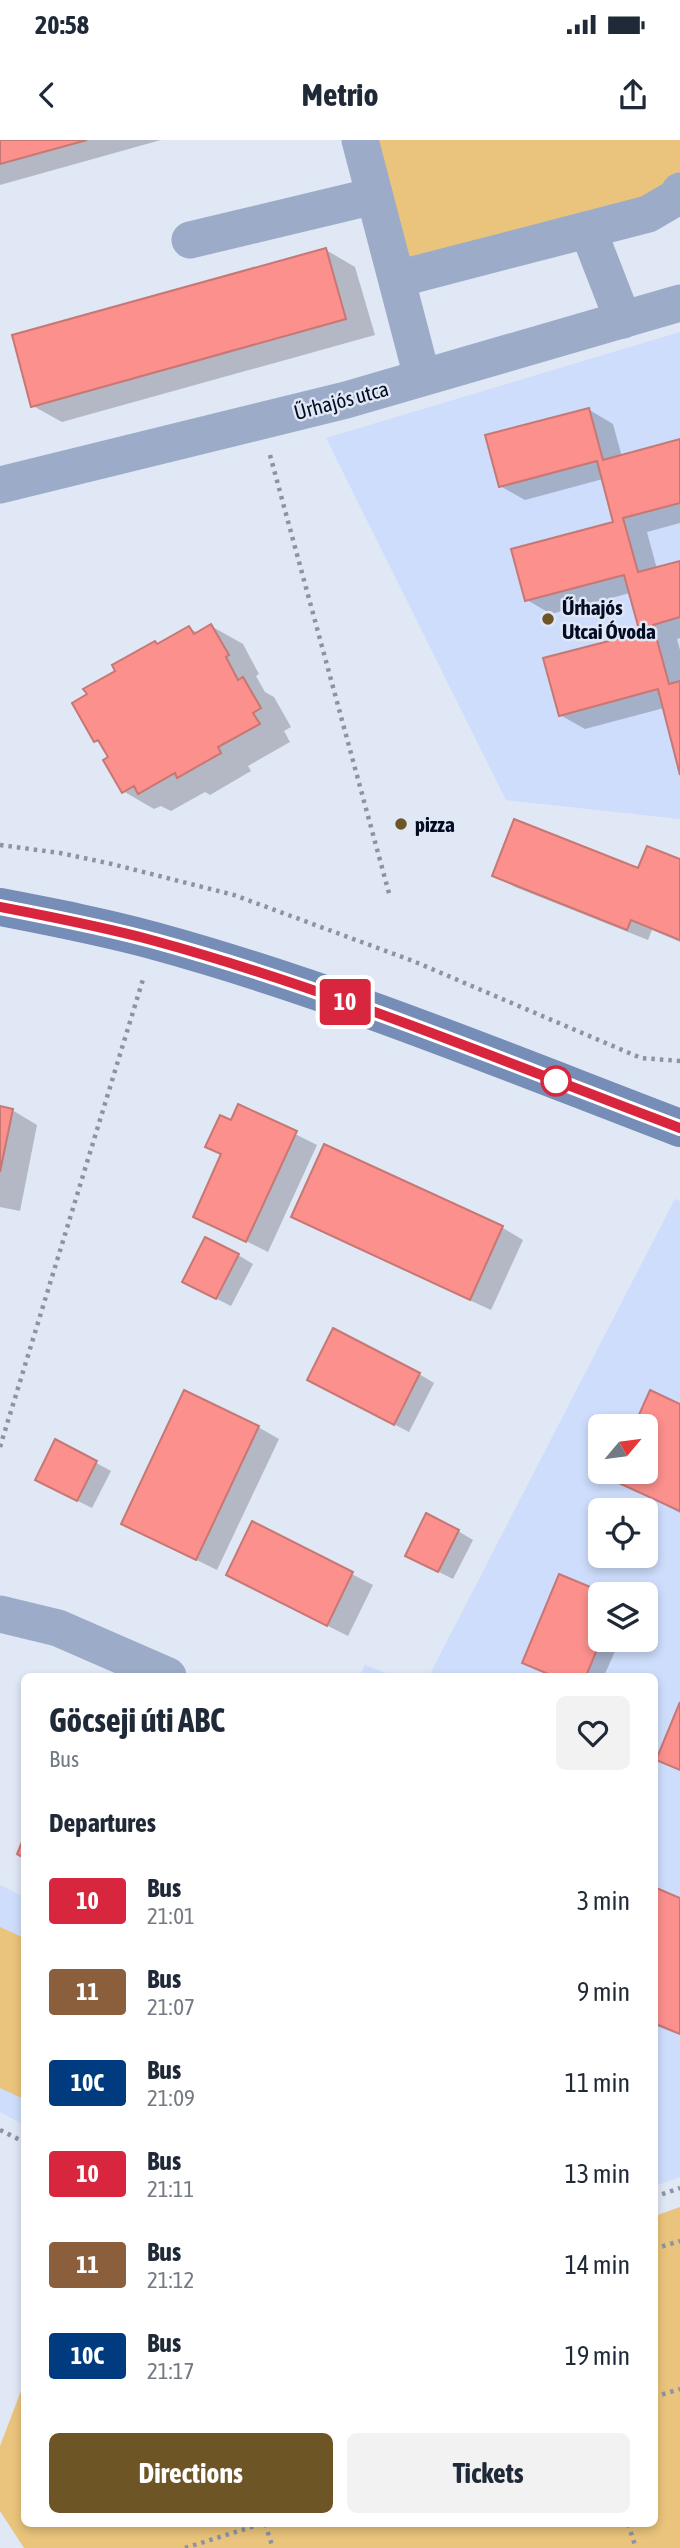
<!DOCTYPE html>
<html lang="en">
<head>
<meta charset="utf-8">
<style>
	body { margin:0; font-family:"Asap Condensed",sans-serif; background:#f2f2f3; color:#1f2937; height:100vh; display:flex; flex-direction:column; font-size:26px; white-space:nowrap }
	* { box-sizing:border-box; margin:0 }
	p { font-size:23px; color:#747a83 }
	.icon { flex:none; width:38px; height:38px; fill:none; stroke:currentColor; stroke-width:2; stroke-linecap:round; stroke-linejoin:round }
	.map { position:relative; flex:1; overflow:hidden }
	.panel { position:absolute; left:21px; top:1533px; width:637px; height:854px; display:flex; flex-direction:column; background:#fff; border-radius:10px; box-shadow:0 4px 10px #0003 }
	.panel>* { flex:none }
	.badge { padding:0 14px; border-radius:5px; font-size:24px; line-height:46px }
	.needle { width:46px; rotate:61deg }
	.tools { position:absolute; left:588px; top:1274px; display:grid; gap:14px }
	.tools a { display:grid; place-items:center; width:70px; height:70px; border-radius:10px; background:#fff; box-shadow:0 4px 10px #0003; font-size:35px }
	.map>.badge { position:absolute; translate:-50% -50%; box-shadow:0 0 0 4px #fff }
	h2 { padding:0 28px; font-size:26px; line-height:63px }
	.round { display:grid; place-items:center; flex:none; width:74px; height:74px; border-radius:10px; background:#f2f2f3 }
	.summary { display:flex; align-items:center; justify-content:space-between; height:119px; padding:0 28px }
	h1 { font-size:33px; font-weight:700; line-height:52px }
	.button { display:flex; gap:14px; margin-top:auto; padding:14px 28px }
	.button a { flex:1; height:80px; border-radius:10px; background:#6e5526; color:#fff; font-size:28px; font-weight:700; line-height:80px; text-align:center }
	.button a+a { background:#f2f2f3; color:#1f2937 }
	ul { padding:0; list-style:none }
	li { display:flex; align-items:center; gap:21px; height:91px; padding:0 28px }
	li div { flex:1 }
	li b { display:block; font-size:26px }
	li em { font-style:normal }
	li .badge { min-width:77px; font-weight:700; text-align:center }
	.status { display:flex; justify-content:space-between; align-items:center; height:49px; padding:0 35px; background:#fff; direction:ltr }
	.status svg { height:19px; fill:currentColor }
	header { display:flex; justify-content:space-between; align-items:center; height:91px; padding:0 28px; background:#fff; font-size:32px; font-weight:700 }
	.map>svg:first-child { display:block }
	.built { fill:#cdddfb; fill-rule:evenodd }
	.green { fill:#eac47c }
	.shadow { fill:#0003 }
	.building { fill:#fb908d; stroke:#c77774; stroke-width:2 }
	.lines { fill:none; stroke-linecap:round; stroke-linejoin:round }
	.path { stroke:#8c93a5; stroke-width:4.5; stroke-dasharray:3.5 5; stroke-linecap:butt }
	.minor { stroke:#9babc8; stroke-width:37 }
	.secondary { stroke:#768db7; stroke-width:38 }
	.line-casing { stroke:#fff; stroke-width:16 }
	.line { stroke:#d7263d; stroke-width:10 }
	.poi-dot { fill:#6e5526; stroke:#e0e7f5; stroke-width:2.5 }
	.stop-dot { fill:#fff; stroke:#d7263d; stroke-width:3.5 }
	.labels { text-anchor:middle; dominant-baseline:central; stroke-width:5; stroke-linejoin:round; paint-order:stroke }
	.street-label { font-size:21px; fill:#030c23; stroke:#e0e7f5 }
	.poi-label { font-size:21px; font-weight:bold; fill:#030c23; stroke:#e0e7f5; text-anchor:start }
</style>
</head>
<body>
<div class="status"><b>20:58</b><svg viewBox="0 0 49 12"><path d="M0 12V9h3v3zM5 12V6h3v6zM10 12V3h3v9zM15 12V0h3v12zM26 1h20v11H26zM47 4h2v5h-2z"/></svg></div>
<header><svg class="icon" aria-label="back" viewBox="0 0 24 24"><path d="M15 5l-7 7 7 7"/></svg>Metrio<svg class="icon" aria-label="share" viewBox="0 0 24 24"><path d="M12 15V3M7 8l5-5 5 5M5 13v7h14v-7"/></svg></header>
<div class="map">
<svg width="680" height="2408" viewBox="0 0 680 2408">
	<rect width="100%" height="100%" fill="#e0e7f5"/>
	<g class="built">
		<path d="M680,192V679L506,660L326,298Z"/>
		<path d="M675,1059L680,1061V2037L655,2046L654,1536H429ZM600,1286H646V1332H600ZM600,1370H646V1416H600ZM600,1454H646V1500H600Z"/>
		<path d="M365,1525L394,1536H360Z"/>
		<path d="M0,1745L24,1757V1985L0,1972Z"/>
	</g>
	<g class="green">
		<path d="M361,0H680V51L397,139Z"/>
		<path d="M0,1787L24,1798V1959L0,1948Z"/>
		<path d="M680,2067V2408H24L0,2371V2306L24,2243V2384H654L655,2076Z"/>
	</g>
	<g class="shadow">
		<path d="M0,0H161L0,45Z"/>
		<path d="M326,110L355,127L375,195L62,282L33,266Z"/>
		<path d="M588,269L613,284L622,317L680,301V383L647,392L657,429L680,423V498L677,499L680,510V628L664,568L585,589L560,575L642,494L630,453L551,474L527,460L615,384L603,339L525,360L500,346Z"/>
		<path d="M211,486L243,504L259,534L256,536L265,552L274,557L291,587L284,591L290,602L248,626L251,631L210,655L205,652L171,671L161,666L154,669L123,651L110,617L103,605L96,601L117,532L155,503L159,505L189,488L198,493Z"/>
		<path d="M680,721V802L652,790L648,800L515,747L494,735L639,730Z"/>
		<path d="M239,966L317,1005L268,1112L195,1076L223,1015L207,1006L232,983Z"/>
		<path d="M0,968L12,970L37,985L20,1071L0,1067Z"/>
		<path d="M325,1006L503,1088L523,1100L491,1170L313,1088L293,1076Z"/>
		<path d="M238,1115L253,1124L231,1166L199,1150Z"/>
		<path d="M419,1234L434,1243L409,1292L324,1248Z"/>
		<path d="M651,1252L680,1266V1373L612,1338L615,1332H646V1286H636Z"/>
		<path d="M258,1287L279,1299L217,1430L123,1384Z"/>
		<path d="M56,1301L111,1331L92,1368L52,1348Z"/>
		<path d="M253,1383L373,1445L348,1496L248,1446Z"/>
		<path d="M458,1391L473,1400L453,1439L407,1416Z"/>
		<path d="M559,1436L603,1454H600V1500H620L604,1536H551L524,1523Z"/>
		<path d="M654,1749L680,1760V1895L654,1885Z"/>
	</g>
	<g class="building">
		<path d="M0,0H87L0,24Z"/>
		<path d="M326,108L346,179L31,267L12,195Z"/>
		<path d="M589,268L603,320L680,299V363L623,378L638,432L680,421V477L653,485L669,544L680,541V635L658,549L559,576L543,518L640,493L624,435L525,461L511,409L613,382L597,321L499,347L485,295Z"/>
		<path d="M211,484L229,515L226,517L238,540L243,537L261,568L253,573L260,584L218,607L221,613L177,638L175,633L138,654L134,646L122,653L103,620L108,617L98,600L94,602L72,563L87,554L83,549L115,531L112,525L155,501L157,504L189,486L194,494Z"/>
		<path d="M514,679L638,728L647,706L680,719V800L631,780L627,790L492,736Z"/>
		<path d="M238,964L297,991L246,1102L193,1077L221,1014L205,1007L220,975L231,980Z"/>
		<path d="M0,966L13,969L0,1032Z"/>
		<path d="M324,1004L503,1086L470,1160L291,1077Z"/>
		<path d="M205,1097L239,1114L216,1159L182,1142Z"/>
		<path d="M333,1188L420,1233L394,1285L307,1240Z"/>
		<path d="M184,1250L259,1286L196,1420L121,1384Z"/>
		<path d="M650,1250L680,1264V1371L610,1339L613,1332H646V1286H634Z"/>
		<path d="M55,1299L97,1321L77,1361L35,1340Z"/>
		<path d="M426,1373L459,1390L438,1432L405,1416Z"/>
		<path d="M252,1381L353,1432L327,1486L226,1435Z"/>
		<path d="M559,1434L607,1454H600L601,1500L586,1536H553L522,1523Z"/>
		<path d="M680,1562V1630L656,1620Z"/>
		<path d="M24,1697V1718L17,1714Z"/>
		<path d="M654,1747L680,1758V1894L654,1883Z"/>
	</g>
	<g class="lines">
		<g class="path">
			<path d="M270,315L390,757"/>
			<path d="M0,705L60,713L112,724L234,755L413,821L641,918L680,921"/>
			<path d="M0,1307L144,836"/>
			<path d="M0,1990L24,2002"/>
			<path d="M654,2057L680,2048"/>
			<path d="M654,2109L680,2101"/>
			<path d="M654,2257L680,2249"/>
			<path d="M265,2384L273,2408"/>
			<path d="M628,2384L636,2408"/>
			<path d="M185,2408L261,2384"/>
		</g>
		<g class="minor">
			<path d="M360,0L422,237"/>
			<path d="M588,90L623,180"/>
			<path d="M190,100L374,56"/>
			<path d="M397,139L648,74L677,57L680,51"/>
			<path d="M0,345L346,260L680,163"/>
			<path d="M0,1474L58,1488L168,1536"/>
		</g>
		<path class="secondary" d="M0,767C52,777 104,787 155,801C334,850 507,922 680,988"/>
	</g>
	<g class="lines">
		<defs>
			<path id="line" d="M0,767C52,777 104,787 155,801C334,850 507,923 680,988"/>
		</defs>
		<use href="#line" class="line-casing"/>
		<use href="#line" class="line"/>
	</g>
	<g class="poi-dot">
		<circle cx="548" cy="479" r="7"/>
		<circle cx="401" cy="684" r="7"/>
	</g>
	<circle class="stop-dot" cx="556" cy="941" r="14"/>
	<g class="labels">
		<g class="street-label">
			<text transform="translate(341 260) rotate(-15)">Űrhajós utca</text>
		</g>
		<g class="poi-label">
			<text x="562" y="467">Űrhajós<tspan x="562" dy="24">Utcai Óvoda</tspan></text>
			<text x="415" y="684">pizza</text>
		</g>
	</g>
</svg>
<div class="tools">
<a><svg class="needle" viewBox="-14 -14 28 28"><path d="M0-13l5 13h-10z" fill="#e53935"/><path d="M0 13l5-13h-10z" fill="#747a83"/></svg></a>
<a><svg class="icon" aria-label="locate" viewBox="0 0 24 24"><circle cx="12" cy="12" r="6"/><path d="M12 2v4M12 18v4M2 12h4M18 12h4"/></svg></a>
<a><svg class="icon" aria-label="layers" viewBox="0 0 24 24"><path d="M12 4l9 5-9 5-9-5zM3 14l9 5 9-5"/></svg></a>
</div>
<b class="badge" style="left:345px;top:862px;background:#d7263d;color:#fff">10</b>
<section class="panel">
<div class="summary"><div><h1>Göcseji úti ABC</h1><p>Bus</p></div><a class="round"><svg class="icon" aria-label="heart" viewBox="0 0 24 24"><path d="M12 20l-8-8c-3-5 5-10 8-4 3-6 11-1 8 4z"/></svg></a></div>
<h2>Departures</h2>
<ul>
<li><span class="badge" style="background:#d7263d;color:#fff">10</span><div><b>Bus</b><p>21:01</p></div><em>3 min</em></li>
<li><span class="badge" style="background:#8b5e3c;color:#fff">11</span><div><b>Bus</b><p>21:07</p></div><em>9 min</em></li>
<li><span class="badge" style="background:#003b80;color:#fff">10C</span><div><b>Bus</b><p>21:09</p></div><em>11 min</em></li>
<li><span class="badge" style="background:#d7263d;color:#fff">10</span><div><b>Bus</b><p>21:11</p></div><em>13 min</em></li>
<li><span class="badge" style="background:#8b5e3c;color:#fff">11</span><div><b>Bus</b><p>21:12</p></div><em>14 min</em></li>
<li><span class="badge" style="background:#003b80;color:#fff">10C</span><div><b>Bus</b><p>21:17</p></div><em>19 min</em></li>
</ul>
<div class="button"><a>Directions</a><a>Tickets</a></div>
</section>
</div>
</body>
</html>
